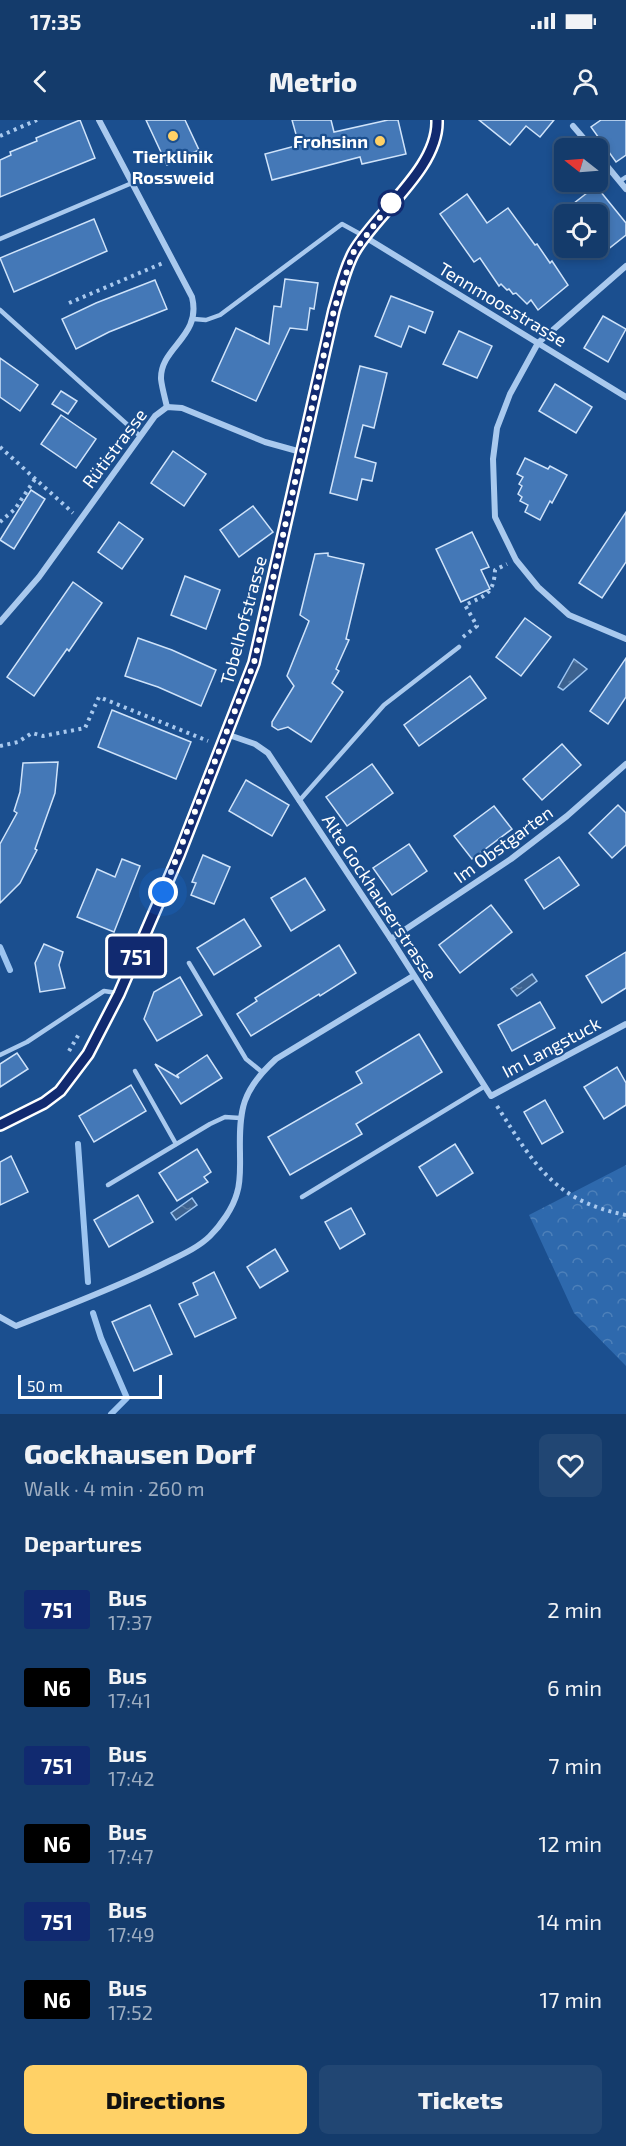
<!DOCTYPE html>
<html lang="en">
<head>
<meta charset="utf-8">
<style>
	body { margin:0; font-family:"Exo 2",sans-serif; background:#214673; color:#f1f3f6; height:100vh; display:flex; flex-direction:column; font-size:22px; white-space:nowrap }
	* { box-sizing:border-box; margin:0 }
	p { font-size:20px; color:#9dadc1 }
	.icon { flex:none; width:33px; height:33px; fill:none; stroke:currentColor; stroke-width:2; stroke-linecap:round; stroke-linejoin:round }
	.map { position:relative; height:1294px; overflow:hidden }
	.sheet { display:flex; flex-direction:column; background:#143b6b; flex:1 }
	.sheet>* { flex:none }
	.badge { padding:0 12px; border-radius:4px; font-size:21px; line-height:39px }
	.needle { width:39px; rotate:287deg }
	.fabs { position:absolute; left:554px; top:18px; display:grid; gap:12px }
	.fabs a { display:grid; place-items:center; width:54px; height:54px; border-radius:9px; background:#143b6b; box-shadow:0 3px 9px #0003,0 0 0 2px #33557e; font-size:30px }
	.scale { position:absolute; left:18px; bottom:15px; width:144px; box-sizing:border-box; padding-left:6px; border:3px solid #fff; border-top:0; font-size:16px; line-height:21px; white-space:nowrap; color:#fff; -webkit-text-stroke:4px #1b4f8f; paint-order:stroke }
	.you { position:absolute; width:30px; height:30px; margin:-15px; border:4px solid #fff; border-radius:50%; background:#1a73e8; box-shadow:0 0 0 9px #1a73e833 }
	.map>.badge { position:absolute; translate:-50% -50%; box-shadow:0 0 0 3px #fff }
	h2 { padding:0 24px; font-size:22px; line-height:54px }
	.round { display:grid; place-items:center; flex:none; width:63px; height:63px; border-radius:9px; background:#214673 }
	.summary { display:flex; align-items:center; justify-content:space-between; height:102px; padding:0 24px }
	h1 { font-size:28px; font-weight:800; line-height:45px }
	.button { display:flex; gap:12px; margin-top:auto; padding:12px 24px }
	.button a { flex:1; height:69px; border-radius:9px; background:#ffd166; color:#111; font-size:24px; font-weight:800; line-height:69px; text-align:center }
	.button a+a { background:#214673; color:#f1f3f6 }
	ul { padding:0; list-style:none }
	li { display:flex; align-items:center; gap:18px; height:78px; padding:0 24px }
	li div { flex:1 }
	li b { display:block; font-size:22px }
	li em { font-style:normal }
	li .badge { min-width:66px; font-weight:700; text-align:center }
	.status { display:flex; justify-content:space-between; align-items:center; height:42px; padding:0 30px; background:#143b6b; direction:ltr }
	.status svg { height:16px; fill:currentColor }
	header { display:flex; justify-content:space-between; align-items:center; height:78px; padding:0 24px; background:#143b6b; font-size:27px; font-weight:800 }
	.map>svg:first-child { display:block }
	.forest { fill:url(#forest-crowns) }
	.water { fill:url(#water-ripples); stroke:#9cc4f0; stroke-width:1.5 }
	.lines { fill:none; stroke-linecap:round; stroke-linejoin:round }
	.stream { stroke:#9cc4f0; stroke-width:6 }
	.building { fill:#4478b7; stroke:#cfe3fa; stroke-width:1.5 }
	.path { stroke:#a9c9ee; stroke-width:4; stroke-dasharray:3 4.5; stroke-linecap:butt }
	.lane { stroke:#a9c9ee; stroke-width:4.5 }
	.street { stroke:#a9c9ee; stroke-width:6 }
	.secondary { stroke:#d6e6fa; stroke-width:12 }
	.line-casing { stroke:#fff; stroke-width:14 }
	.line { stroke:#112a70; stroke-width:9 }
	.walk { stroke:#fff; stroke-width:6; stroke-dasharray:0 10.8 }
	.poi-dot { fill:#ffd166; stroke:#1b4f8f; stroke-width:2 }
	.stop-dot { fill:#fff; stroke:#112a70; stroke-width:3 }
	.labels { text-anchor:middle; dominant-baseline:central; stroke-width:4.5; stroke-linejoin:round; paint-order:stroke }
	.poi-label { font-size:18px; font-weight:bold; fill:#fff; stroke:#1b4f8f; text-anchor:end }
	.street-label { font-size:18px; fill:#fff; stroke:#1b4f8f }
</style>
</head>
<body>
<div class="status"><b>17:35</b><svg viewBox="0 0 49 12"><path d="M0 12V9h3v3zM5 12V6h3v6zM10 12V3h3v9zM15 12V0h3v12zM26 1h20v11H26zM47 4h2v5h-2z"/></svg></div>
<header><svg class="icon" aria-label="back" viewBox="0 0 24 24"><path d="M15 5l-7 7 7 7"/></svg>Metrio<svg class="icon" aria-label="person" viewBox="0 0 24 24"><circle cx="12" cy="8" r="4"/><path d="M4 21q1-7 8-7t8 7"/></svg></header>
<div class="map">
<svg width="626" height="1294" viewBox="0 0 626 1294">
	<defs>
		<pattern id="forest-crowns" width="20" height="18" patternUnits="userSpaceOnUse" patternTransform="scale(1.5)"><rect width="20" height="18" fill="#2e69ad"/><path d="M2 6a3 3 0 1 1 6 0M12 15a3 3 0 1 1 6 0" fill="none" stroke="#4d80b9"/></pattern>
		<pattern id="water-ripples" width="26" height="14" patternUnits="userSpaceOnUse" patternTransform="scale(1.5)"><rect width="26" height="14" fill="#3c6290"/><path d="M2 4q2-2 4 0t4 0M15 11q2-2 4 0t4 0" fill="none" stroke="#597aa1"/></pattern>
	</defs>
	<rect width="100%" height="100%" fill="#1b4f8f"/>
	<path class="forest" d="M626,1045V1246L574,1193L529,1095Z"/>
	<g class="water">
		<path d="M574,539L587,549L563,570L558,567Z"/>
		<path d="M532,854L537,861L517,876L511,869Z"/>
		<path d="M192,1078L197,1085L176,1100L171,1093Z"/>
	</g>
	<g class="lines">
		<g class="stream">
			<path d="M0,827L10,850"/>
			<path d="M78,1024L88,1162"/>
			<path d="M93,1193L101,1218L127,1278L111,1294"/>
		</g>
	</g>
	<g class="building">
		<path d="M80,0L95,38L0,77V40L11,35L10,32L37,21L36,18Z"/>
		<path d="M146,0H185L199,30L167,45Z"/>
		<path d="M292,0H331L334,12L388,0H398L406,34L362,44L360,37L272,60L265,34L299,25Z"/>
		<path d="M479,0H554L540,17L526,6L510,25Z"/>
		<path d="M601,0H626V35L616,42L591,7Z"/>
		<path d="M596,66L626,103V115L597,138V94H560Z"/>
		<path d="M467,74L487,103L508,88L535,125L537,124L550,143L552,141L568,165L538,190L531,180L527,184L516,173L513,174L509,169L507,170L501,164L499,166L480,138L474,142L440,94Z"/>
		<path d="M94,99L107,131L14,172L0,138Z"/>
		<path d="M285,159L318,163L314,189L310,188L307,210L290,208L256,281L212,261L236,208L269,224L274,186L281,187Z"/>
		<path d="M155,160L167,189L109,212L76,229L62,199L96,183Z"/>
		<path d="M391,176L433,192L425,213L409,206L401,227L375,216Z"/>
		<path d="M603,196L626,209L608,242L584,228Z"/>
		<path d="M459,211L492,226L477,258L443,244Z"/>
		<path d="M0,238L38,265L20,291L0,277Z"/>
		<path d="M360,246L387,253L374,308L363,305L355,337L376,343L372,361L362,359L357,380L330,373Z"/>
		<path d="M555,264L592,287L576,313L539,291Z"/>
		<path d="M61,271L77,281L68,294L52,284Z"/>
		<path d="M61,295L96,319L76,348L41,324Z"/>
		<path d="M173,331L206,354L184,386L151,363Z"/>
		<path d="M525,338L548,349L550,346L567,355L552,383L550,381L540,400L525,392L528,385L520,381L522,377L518,374L522,366L519,364L523,357L517,354Z"/>
		<path d="M31,370L45,379L14,429L0,420Z"/>
		<path d="M253,386L273,412L239,437L220,410Z"/>
		<path d="M626,392V442L602,478L579,463Z"/>
		<path d="M119,402L143,419L122,449L98,432Z"/>
		<path d="M472,412L489,447L481,450L490,469L461,482L436,429Z"/>
		<path d="M328,433V436L364,444L346,519L349,520L336,549L339,551L332,563L343,572L311,622L288,607L278,610L272,606V602L294,566L287,556L309,501L300,495L315,434Z"/>
		<path d="M185,456L220,470L206,509L171,495Z"/>
		<path d="M73,462L102,483L69,531L67,529L34,576L7,557Z"/>
		<path d="M525,498L551,517L521,556L496,537Z"/>
		<path d="M138,518L172,530L216,550L201,586L158,567L125,556Z"/>
		<path d="M626,538V577L608,604L590,591Z"/>
		<path d="M470,556L486,578L419,626L404,605Z"/>
		<path d="M112,590L191,622L176,659L98,627Z"/>
		<path d="M562,624L581,645L542,680L523,659Z"/>
		<path d="M58,642L55,673L35,729L37,730L20,763L0,783V724L17,693L14,691L20,672L23,643Z"/>
		<path d="M372,644L393,673L347,706L326,677Z"/>
		<path d="M246,660L289,685L272,716L229,691Z"/>
		<path d="M618,685L626,693V725L612,738L589,713Z"/>
		<path d="M494,686L512,709L472,739L454,716Z"/>
		<path d="M409,724L427,751L392,775L373,748Z"/>
		<path d="M203,735L230,747L214,784L191,775L196,763L192,762Z"/>
		<path d="M559,737L579,765L544,789L525,760Z"/>
		<path d="M122,739L140,746L114,812L77,797L97,749L115,757Z"/>
		<path d="M305,758L325,790L291,811L271,778Z"/>
		<path d="M491,785L512,812L460,853L439,825Z"/>
		<path d="M244,799L261,826L214,855L197,828Z"/>
		<path d="M44,824L63,832L59,845L65,868L40,872L35,843Z"/>
		<path d="M339,825L356,853L320,876L319,874L251,916L237,894L257,881L255,878Z"/>
		<path d="M626,832V868L602,883L586,856Z"/>
		<path d="M180,857L202,895L157,921L144,899L154,872Z"/>
		<path d="M540,882L555,908L512,931L498,905Z"/>
		<path d="M419,914L442,952L356,1004L362,1014L290,1055L268,1017L362,963L356,952Z"/>
		<path d="M17,933L28,949L0,967V944Z"/>
		<path d="M207,935L222,958L181,984L155,944L179,958L177,955Z"/>
		<path d="M617,947L626,963V985L604,999L584,967Z"/>
		<path d="M131,965L146,991L94,1022L79,996Z"/>
		<path d="M545,980L563,1012L542,1024L524,992Z"/>
		<path d="M455,1024L473,1053L437,1076L419,1047Z"/>
		<path d="M197,1029L211,1052L204,1057L208,1062L177,1081L159,1053Z"/>
		<path d="M11,1036L28,1072L0,1085V1042Z"/>
		<path d="M138,1075L153,1102L109,1127L94,1100Z"/>
		<path d="M351,1088L365,1114L340,1129L325,1102Z"/>
		<path d="M275,1129L288,1151L260,1168L247,1147Z"/>
		<path d="M214,1152L236,1198L195,1217L179,1184L198,1175L193,1163Z"/>
		<path d="M150,1185L172,1234L134,1251L112,1202Z"/>
	</g>
	<g class="lines">
		<g class="path">
			<path d="M0,16L37,0"/>
			<path d="M69,183L163,143"/>
			<path d="M0,327L73,393"/>
			<path d="M0,402L15,389L35,359"/>
			<path d="M463,517L477,506L465,485C485,476 494,474 495,450L507,444"/>
			<path d="M0,626L18,622L32,613L43,616L85,608L99,577L208,621"/>
			<path d="M69,931L79,914"/>
			<path d="M497,986C534,1044 554,1081 626,1095"/>
		</g>
		<g class="lane">
			<path d="M620,61L626,57"/>
			<path d="M0,119L132,63"/>
			<path d="M0,190L140,316"/>
			<path d="M194,199L206,200L220,195L342,104L362,115"/>
			<path d="M299,681L384,585L459,527"/>
			<path d="M189,843L246,939L262,952"/>
			<path d="M0,935L27,922L104,871L117,873"/>
			<path d="M135,951L176,1024"/>
			<path d="M108,1065L210,1004L225,997L240,998"/>
			<path d="M302,1077L485,966"/>
		</g>
		<g class="street">
			<path d="M99,0L192,177C202,217 160,227 161,259C162,268 165,278 167,287"/>
			<path d="M573,6L592,28"/>
			<path d="M597,34L626,69"/>
			<path d="M365,117L626,277"/>
			<path d="M626,146L538,223L510,274L497,308L493,339L495,397L516,440L538,467L569,495L626,519"/>
			<path d="M0,502L39,457L155,296L167,287L182,288L265,322L301,332"/>
			<path d="M226,614L255,624L268,633L391,819L491,976L626,904"/>
			<path d="M391,819L511,739L567,696L626,644"/>
			<path d="M0,1197L16,1206C66,1186 116,1168 163,1144C179,1136 198,1128 210,1116C221,1105 233,1088 237,1073C241,1061 240,1046 240,1033C239,989 242,970 276,939L413,856"/>
		</g>
		<path class="secondary" d="M0,1005L44,983L60,971L88,934L119,874L179,735L254,543L334,190C340,171 344,150 354,132C376,93 439,48 437,0"/>
	</g>
	<g class="lines">
		<defs>
			<path id="line" d="M0,1005L44,983L60,971L88,934L119,874L179,735L254,543L334,190C340,171 344,150 354,132C376,93 439,48 437,0"/>
		</defs>
		<use href="#line" class="line-casing"/>
		<use href="#line" class="line"/>
		<path class="walk" d="M163,772L254,543L334,190L353,133L391,83"/>
	</g>
	<g class="poi-dot">
		<circle cx="173" cy="16" r="6"/>
		<circle cx="380" cy="21" r="6"/>
	</g>
	<circle class="stop-dot" cx="391" cy="83" r="12"/>
	<g class="labels">
		<g class="poi-label">
			<text x="368" y="21">Frohsinn</text>
			<text x="173" y="36" text-anchor="middle">Tierklinik<tspan x="173" dy="21">Rossweid</tspan></text>
		</g>
		<g class="street-label">
			<text transform="translate(503 184) rotate(31)">Tennmoosstrasse</text>
			<text transform="translate(114 328) rotate(-53)">Rütistrasse</text>
			<text transform="translate(243 500) rotate(-75)">Tobelhofstrasse</text>
			<text transform="translate(503 724) rotate(-36)">Im Obstgarten</text>
			<text transform="translate(380 777) rotate(57)">Alte Gockhauserstrasse</text>
			<text transform="translate(551 927) rotate(-28)">Im Langstuck</text>
		</g>
	</g>
</svg>
<div class="fabs">
<a><svg class="needle" viewBox="-14 -14 28 28"><path d="M0-13l5 13h-10z" fill="#e53935"/><path d="M0 13l5-13h-10z" fill="#9dadc1"/></svg></a>
<a><svg class="icon" aria-label="locate" viewBox="0 0 24 24"><circle cx="12" cy="12" r="6"/><path d="M12 2v4M12 18v4M2 12h4M18 12h4"/></svg></a>
</div>
<div class="scale">50 m</div>
<div class="you" style="left:163px;top:772px"></div>
<b class="badge" style="left:136px;top:836px;background:#112a70;color:#fff">751</b>
</div>
<section class="sheet">
<div class="summary"><div><h1>Gockhausen Dorf</h1><p>Walk · 4 min · 260 m</p></div><a class="round"><svg class="icon" aria-label="heart" viewBox="0 0 24 24"><path d="M12 20l-8-8c-3-5 5-10 8-4 3-6 11-1 8 4z"/></svg></a></div>
<h2>Departures</h2>
<ul>
<li><span class="badge" style="background:#112a70;color:#fff">751</span><div><b>Bus</b><p>17:37</p></div><em>2 min</em></li>
<li><span class="badge" style="background:#000;color:#fff">N6</span><div><b>Bus</b><p>17:41</p></div><em>6 min</em></li>
<li><span class="badge" style="background:#112a70;color:#fff">751</span><div><b>Bus</b><p>17:42</p></div><em>7 min</em></li>
<li><span class="badge" style="background:#000;color:#fff">N6</span><div><b>Bus</b><p>17:47</p></div><em>12 min</em></li>
<li><span class="badge" style="background:#112a70;color:#fff">751</span><div><b>Bus</b><p>17:49</p></div><em>14 min</em></li>
<li><span class="badge" style="background:#000;color:#fff">N6</span><div><b>Bus</b><p>17:52</p></div><em>17 min</em></li>
</ul>
<div class="button"><a>Directions</a><a>Tickets</a></div>
</section>
</body>
</html>
